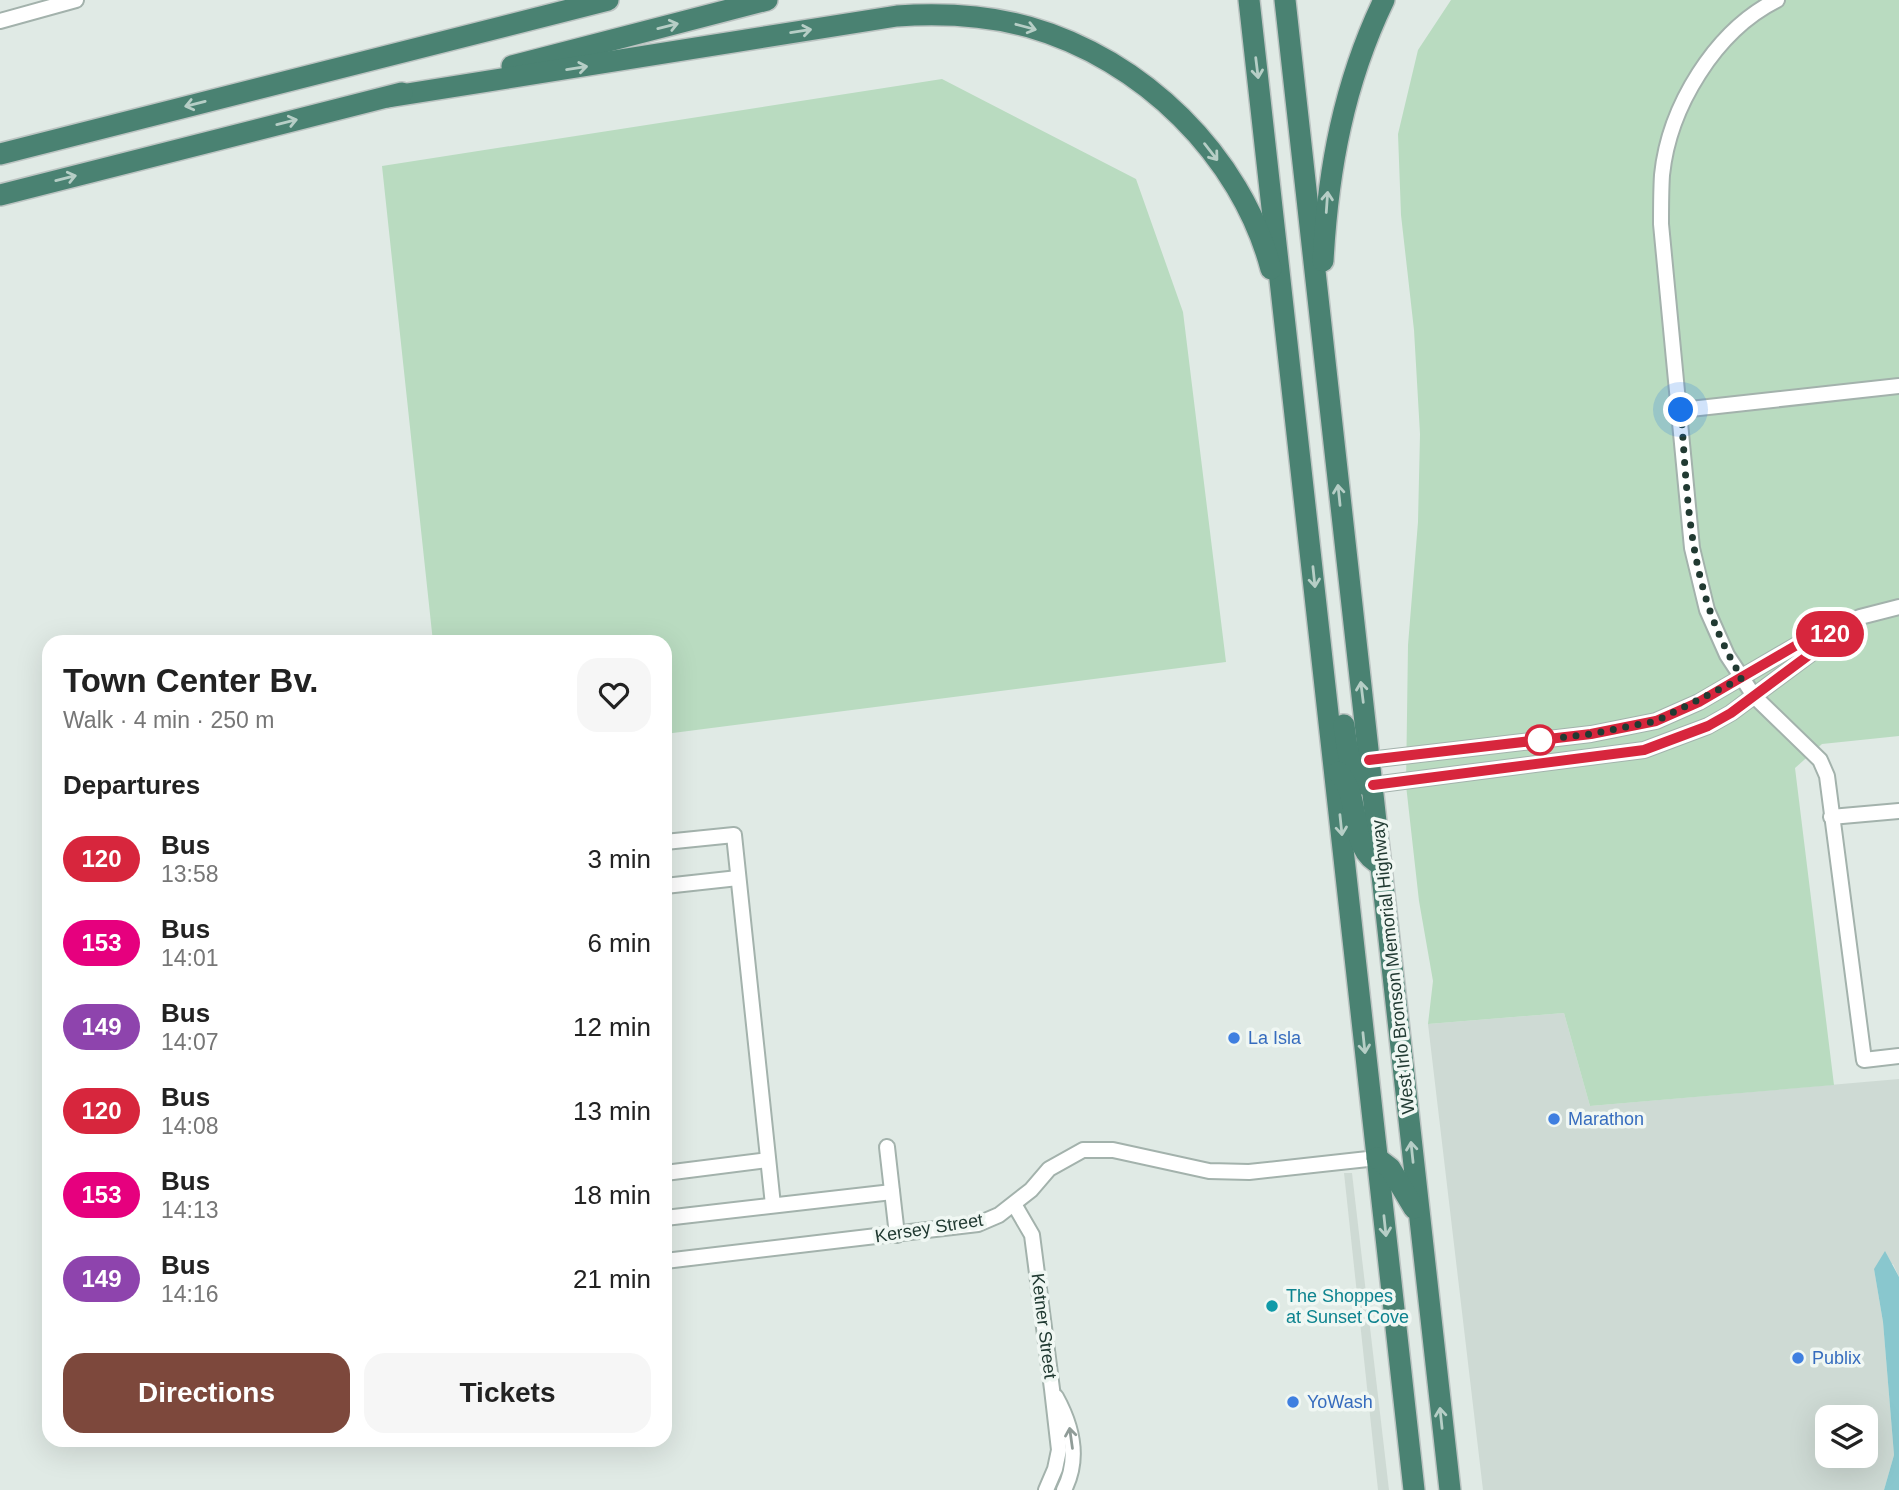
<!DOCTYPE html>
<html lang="en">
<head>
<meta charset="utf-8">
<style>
	body { margin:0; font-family:Helvetica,sans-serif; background:#f6f6f6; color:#222; height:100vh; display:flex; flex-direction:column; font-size:26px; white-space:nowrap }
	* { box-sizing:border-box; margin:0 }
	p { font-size:23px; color:#767676 }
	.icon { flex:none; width:38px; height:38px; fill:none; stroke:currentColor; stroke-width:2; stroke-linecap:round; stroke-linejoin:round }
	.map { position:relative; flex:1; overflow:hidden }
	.details { position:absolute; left:42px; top:635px; width:630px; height:812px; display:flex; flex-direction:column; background:#fff; border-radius:21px; box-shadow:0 7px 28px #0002 }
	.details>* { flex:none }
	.badge { padding:0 14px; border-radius:23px; font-size:24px; line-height:46px }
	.buttons { position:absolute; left:1815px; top:1405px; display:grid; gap:14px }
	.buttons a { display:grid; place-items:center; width:63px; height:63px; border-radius:14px; background:#fff; box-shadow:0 7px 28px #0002; font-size:35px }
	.you { position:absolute; width:35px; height:35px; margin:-18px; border:5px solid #fff; border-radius:50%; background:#1a73e8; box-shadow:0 0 0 10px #1a73e833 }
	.map>.badge { position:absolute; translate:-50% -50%; box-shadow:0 0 0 4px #fff }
	h2 { padding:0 21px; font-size:26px; line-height:63px }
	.round { display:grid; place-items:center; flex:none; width:74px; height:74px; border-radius:21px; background:#f6f6f6 }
	.headline { display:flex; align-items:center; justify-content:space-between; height:119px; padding:0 21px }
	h1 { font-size:33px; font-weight:600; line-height:52px }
	.cta { display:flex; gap:14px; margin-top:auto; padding:14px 21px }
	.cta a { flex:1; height:80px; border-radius:21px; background:#7d483c; color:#fff; font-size:28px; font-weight:600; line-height:80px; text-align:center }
	.cta a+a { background:#f6f6f6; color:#222 }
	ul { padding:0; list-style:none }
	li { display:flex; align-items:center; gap:21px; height:84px; padding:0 21px }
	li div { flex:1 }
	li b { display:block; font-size:26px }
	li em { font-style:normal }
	li .badge { min-width:77px; font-weight:700; text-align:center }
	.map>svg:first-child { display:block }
	.built { fill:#cedad4; fill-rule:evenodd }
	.green { fill:#b9dbc0 }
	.water { fill:#89c7ce }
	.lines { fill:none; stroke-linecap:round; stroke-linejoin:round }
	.minor-casing { stroke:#a3b2ac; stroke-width:18 }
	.trunk-casing { stroke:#bcc4c2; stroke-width:24 }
	.minor { stroke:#fff; stroke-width:14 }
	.trunk { stroke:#4a8272; stroke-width:21 }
	.oneway { stroke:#b6cec6 }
	.oneway2 { stroke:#909c98 }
	.line-casing { stroke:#fff; stroke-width:16 }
	.line { stroke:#d7263d; stroke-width:10 }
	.walk { stroke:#213a32; stroke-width:7; stroke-dasharray:0 12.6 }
	.stop-dot { fill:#fff; stroke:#d7263d; stroke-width:3.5 }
	.shop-dot { fill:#3f7fe0; stroke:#f0f7f3; stroke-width:2.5 }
	.culture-dot { fill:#0f9aa8; stroke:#f0f7f3; stroke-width:2.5 }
	.labels { text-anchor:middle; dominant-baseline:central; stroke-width:7; stroke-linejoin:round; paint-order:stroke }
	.street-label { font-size:18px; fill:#213a32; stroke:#f0f7f3 }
	.shop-label { font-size:18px; fill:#366cbe; stroke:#f0f7f3; text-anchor:start }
	.culture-label { font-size:18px; fill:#0d838f; stroke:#f0f7f3; text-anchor:start }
</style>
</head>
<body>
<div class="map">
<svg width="1899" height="1490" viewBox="0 0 1899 1490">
	<rect width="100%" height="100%" fill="#e0eae5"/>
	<g class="built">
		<path d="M1564,1013L1590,1106L1899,1079V1277L1893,1264L1874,1269L1883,1322L1894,1455L1884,1490H1483L1428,1024ZM1827,1418H1866V1456H1827Z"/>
		<path d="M1344,1173H1352L1389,1490H1378Z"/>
	</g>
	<g class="green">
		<path d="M1451,0H1899V736L1822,744L1795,768L1834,1085L1590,1106L1564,1013L1428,1024L1433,981L1419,901L1406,785L1408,645L1418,522L1420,434L1414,330L1401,215L1398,134L1418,50Z"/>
		<path d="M942,79L1136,179L1183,312L1226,662L665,734V642H433L382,166Z"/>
	</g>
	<path class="water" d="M1885,1251L1899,1277V1490H1884L1894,1455L1883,1322L1874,1269Z"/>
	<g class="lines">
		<defs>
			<g id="minor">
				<path d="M1777,0C1715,31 1669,107 1662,175C1661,191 1661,208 1661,224L1692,548L1707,610L1727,655L1754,696L1820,760L1827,776L1864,1060L1899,1056"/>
				<path d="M0,21L76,0"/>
				<path d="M1681,410L1899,386"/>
				<path d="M1369,760L1591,734L1656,721L1699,702L1807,639L1860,617L1899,607"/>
				<path d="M1373,785L1644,750L1708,726L1731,713L1813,652L1831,634"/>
				<path d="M1831,817L1899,811"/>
				<path d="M665,842L734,835L773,1205"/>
				<path d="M665,886L738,878"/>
				<path d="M887,1147L897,1235"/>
				<path d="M665,1173L768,1160"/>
				<path d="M1014,1204L1032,1235L1052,1389L1059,1450L1055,1469L1046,1490"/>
				<path d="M665,1218L892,1192"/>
				<path d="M665,1261L978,1224L999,1215L1031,1190L1049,1169L1083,1150H1113L1209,1171L1249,1172L1377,1158"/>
				<path d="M1056,1397C1072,1426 1080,1459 1064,1490"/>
			</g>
			<g id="trunk">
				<path d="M1249,0L1414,1490"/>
				<path d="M1285,0L1450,1490"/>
				<path d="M512,66L767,0"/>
				<path d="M388,97L897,16C942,13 986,15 1029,27C1142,59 1241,155 1271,269"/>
				<path d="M0,154L608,0"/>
				<path d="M0,195L402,93"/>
				<path d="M1323,261C1328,169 1344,83 1384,0"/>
				<path d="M1344,725C1347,747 1348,766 1363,784L1373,785"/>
				<path d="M1338,772C1364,799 1346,850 1382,865"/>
				<path d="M1377,1158L1390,1168L1414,1208"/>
			</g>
		</defs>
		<use href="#minor" class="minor-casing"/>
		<use href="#trunk" class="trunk-casing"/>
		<use href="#minor" class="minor"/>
		<use href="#trunk" class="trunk"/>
	</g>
	<defs><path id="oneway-shaft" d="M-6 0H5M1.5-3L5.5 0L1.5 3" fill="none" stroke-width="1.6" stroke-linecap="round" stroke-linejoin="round" transform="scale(1.75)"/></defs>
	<g class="oneway">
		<use href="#oneway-shaft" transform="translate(668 26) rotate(-14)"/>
		<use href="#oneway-shaft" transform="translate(1026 27) rotate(15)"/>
		<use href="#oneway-shaft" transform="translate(801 31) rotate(-9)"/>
		<use href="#oneway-shaft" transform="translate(577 68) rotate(-9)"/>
		<use href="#oneway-shaft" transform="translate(1257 68) rotate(83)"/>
		<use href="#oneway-shaft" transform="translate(195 104) rotate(166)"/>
		<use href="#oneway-shaft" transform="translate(287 122) rotate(-14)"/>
		<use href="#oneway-shaft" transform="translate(1211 152) rotate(52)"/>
		<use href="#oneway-shaft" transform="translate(66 178) rotate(-14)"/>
		<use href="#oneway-shaft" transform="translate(1327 202) rotate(-86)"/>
		<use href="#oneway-shaft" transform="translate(1339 495) rotate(-96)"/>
		<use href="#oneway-shaft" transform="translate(1314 577) rotate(84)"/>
		<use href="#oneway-shaft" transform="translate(1362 692) rotate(-97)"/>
		<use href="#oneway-shaft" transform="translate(1341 825) rotate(84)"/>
		<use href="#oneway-shaft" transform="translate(1364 1043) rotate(84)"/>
		<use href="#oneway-shaft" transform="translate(1412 1152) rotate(-96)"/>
		<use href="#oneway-shaft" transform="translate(1385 1226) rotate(84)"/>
		<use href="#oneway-shaft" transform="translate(1441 1418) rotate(-96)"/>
	</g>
	<use class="oneway2" href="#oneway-shaft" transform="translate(1071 1438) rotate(-98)"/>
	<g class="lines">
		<defs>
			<path id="line" d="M1369,760L1591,734L1656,721L1699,702L1807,639L1834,631L1813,652L1731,713L1708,726L1644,750L1373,785"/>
		</defs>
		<use href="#line" class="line-casing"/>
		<use href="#line" class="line"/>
		<path class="walk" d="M1540,740L1533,741L1591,734L1656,721L1742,678C1689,593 1688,507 1681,410"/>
	</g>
	<circle class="stop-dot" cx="1540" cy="740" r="14"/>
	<g class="shop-dot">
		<circle cx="1234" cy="1038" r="7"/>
		<circle cx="1554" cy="1119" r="7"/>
		<circle cx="1798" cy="1358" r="7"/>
		<circle cx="1293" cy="1402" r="7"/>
	</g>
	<circle class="culture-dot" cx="1272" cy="1306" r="7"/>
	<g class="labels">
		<g class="street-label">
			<text transform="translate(1393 967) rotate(-96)">West Irlo Bronson Memorial Highway</text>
			<text transform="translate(929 1228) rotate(-9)">Kersey Street</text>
			<text transform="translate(1044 1326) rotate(83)">Ketner Street</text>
		</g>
		<g class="shop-label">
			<text x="1248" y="1038">La Isla</text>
			<text x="1568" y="1119">Marathon</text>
			<text x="1812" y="1358">Publix</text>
			<text x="1307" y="1402">YoWash</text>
		</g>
		<g class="culture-label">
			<text x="1286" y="1296">The Shoppes<tspan x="1286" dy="21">at Sunset Cove</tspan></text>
		</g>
	</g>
</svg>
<div class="buttons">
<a><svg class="icon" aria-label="layers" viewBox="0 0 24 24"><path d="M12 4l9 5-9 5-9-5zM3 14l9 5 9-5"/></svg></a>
</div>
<div class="you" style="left:1681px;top:410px"></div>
<b class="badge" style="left:1830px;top:634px;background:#d7263d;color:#fff">120</b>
<section class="details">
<div class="headline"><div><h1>Town Center Bv.</h1><p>Walk · 4 min · 250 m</p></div><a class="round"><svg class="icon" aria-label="heart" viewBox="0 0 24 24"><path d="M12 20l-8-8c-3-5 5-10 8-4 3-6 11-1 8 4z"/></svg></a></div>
<h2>Departures</h2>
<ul>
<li><span class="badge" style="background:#d7263d;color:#fff">120</span><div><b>Bus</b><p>13:58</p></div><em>3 min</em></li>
<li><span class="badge" style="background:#e6007e;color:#fff">153</span><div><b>Bus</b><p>14:01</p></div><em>6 min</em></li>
<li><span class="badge" style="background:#8e44ad;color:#fff">149</span><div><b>Bus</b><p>14:07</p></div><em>12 min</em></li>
<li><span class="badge" style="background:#d7263d;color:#fff">120</span><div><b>Bus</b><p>14:08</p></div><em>13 min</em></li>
<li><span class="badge" style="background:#e6007e;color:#fff">153</span><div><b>Bus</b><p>14:13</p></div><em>18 min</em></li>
<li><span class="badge" style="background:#8e44ad;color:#fff">149</span><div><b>Bus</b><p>14:16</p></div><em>21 min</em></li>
</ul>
<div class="cta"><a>Directions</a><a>Tickets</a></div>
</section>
</div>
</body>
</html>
